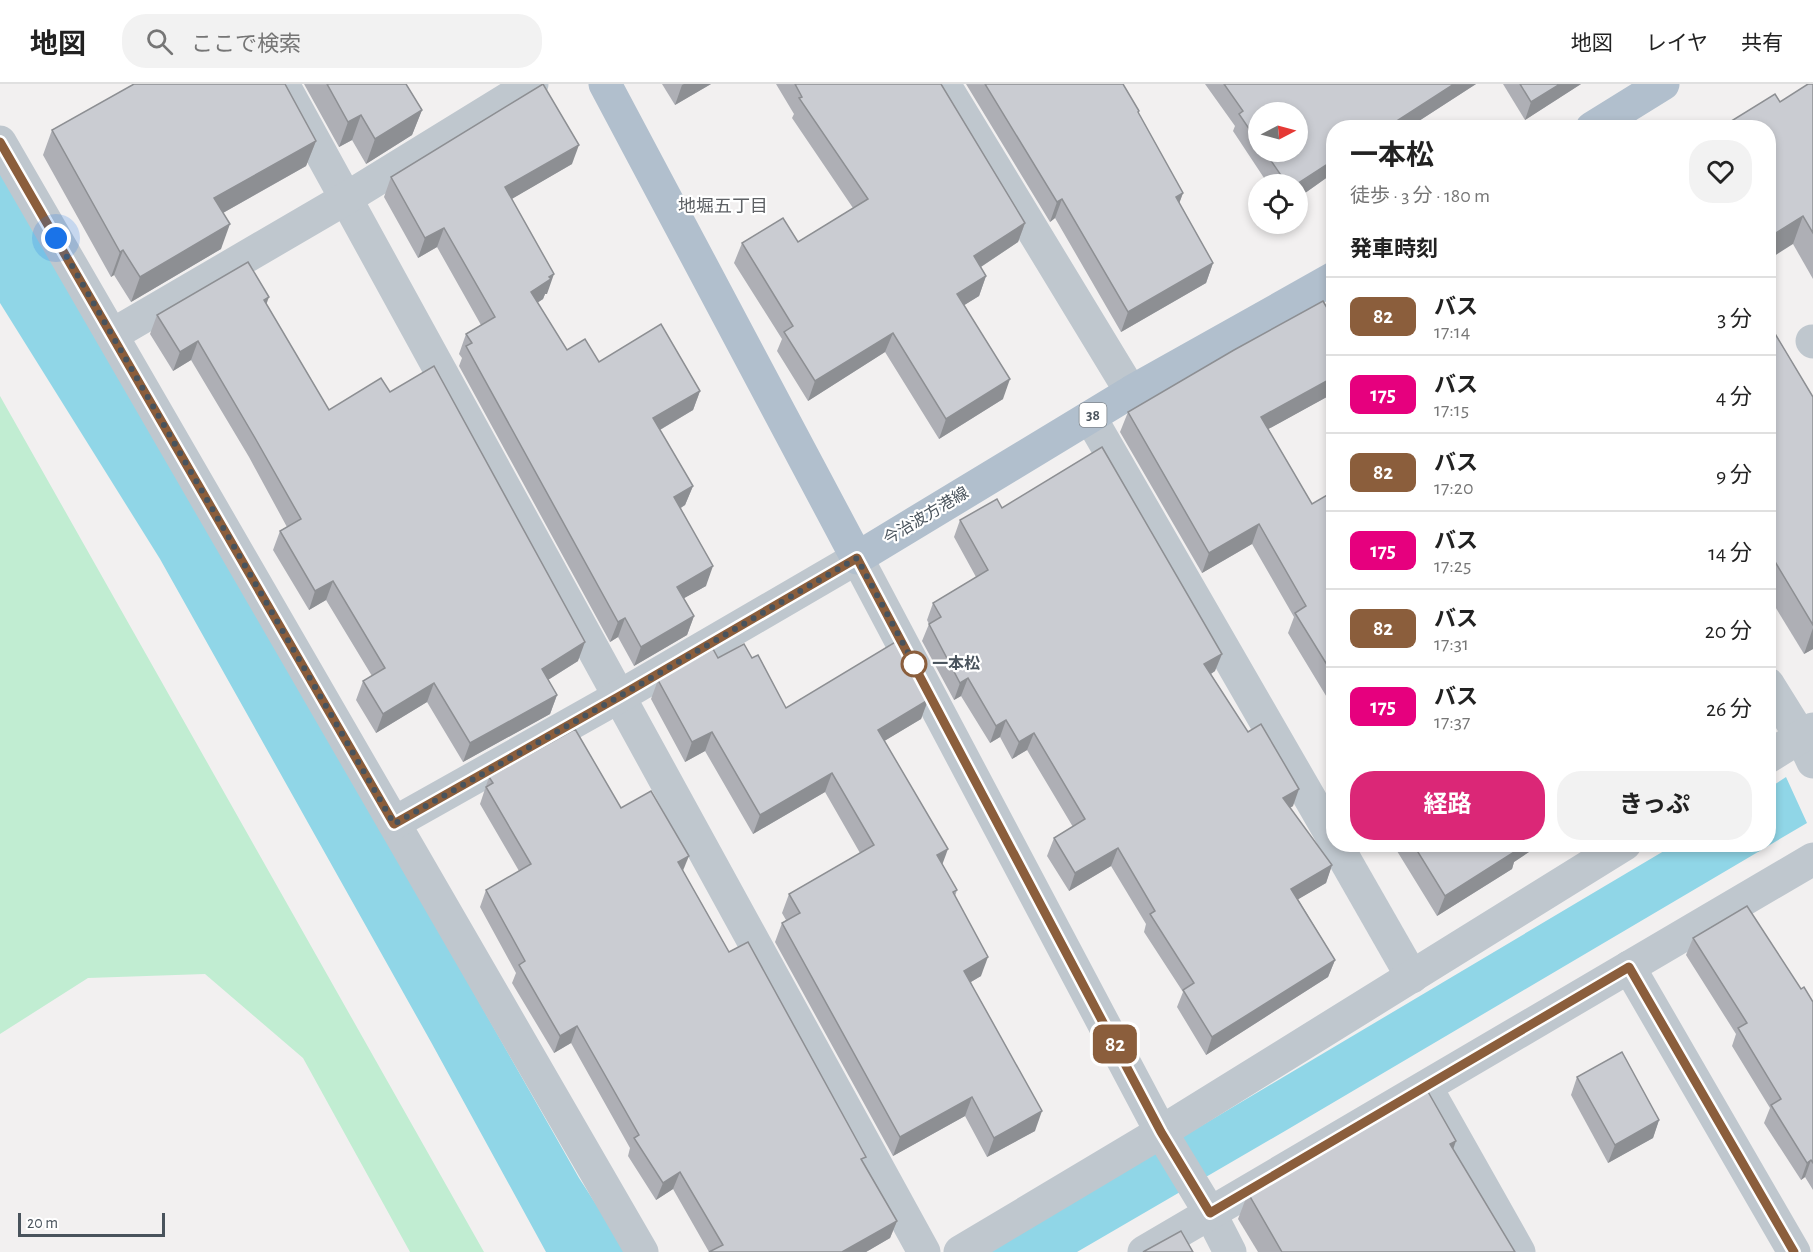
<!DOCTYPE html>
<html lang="ja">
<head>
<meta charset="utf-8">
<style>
	body { margin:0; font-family:"Alegreya Sans","Noto Sans JP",sans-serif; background:#f2f2f2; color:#222; height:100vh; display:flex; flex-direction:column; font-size:22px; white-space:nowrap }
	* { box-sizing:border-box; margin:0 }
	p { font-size:20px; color:#767676 }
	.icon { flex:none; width:33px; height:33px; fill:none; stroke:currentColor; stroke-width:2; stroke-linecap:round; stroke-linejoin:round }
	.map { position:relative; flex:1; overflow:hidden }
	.sheet { position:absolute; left:1326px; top:36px; width:450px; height:732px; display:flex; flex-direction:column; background:#fff; border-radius:24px; box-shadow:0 3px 9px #0003 }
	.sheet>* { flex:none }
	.badge { padding:0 12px; border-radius:9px; font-size:21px; line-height:39px }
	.needle { width:39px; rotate:84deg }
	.tools { position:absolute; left:1248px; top:18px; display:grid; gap:12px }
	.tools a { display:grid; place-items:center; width:60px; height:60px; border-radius:50%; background:#fff; box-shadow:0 3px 9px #0003; font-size:30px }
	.scale { position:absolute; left:18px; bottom:15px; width:147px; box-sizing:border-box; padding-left:6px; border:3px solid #49535c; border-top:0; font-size:16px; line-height:21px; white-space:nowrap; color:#49535c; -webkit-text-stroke:4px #fff; paint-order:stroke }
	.you { position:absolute; width:30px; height:30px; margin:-15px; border:4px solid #fff; border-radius:50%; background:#1a73e8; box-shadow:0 0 0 9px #1a73e833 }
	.map>.badge { position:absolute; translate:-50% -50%; box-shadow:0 0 0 3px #fff }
	h2 { padding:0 24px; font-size:22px; line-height:54px }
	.round { display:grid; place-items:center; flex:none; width:63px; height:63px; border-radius:24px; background:#f2f2f2 }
	.headline { display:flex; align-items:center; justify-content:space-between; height:102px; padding:0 24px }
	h1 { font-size:28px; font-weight:700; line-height:45px }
	.action { display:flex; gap:12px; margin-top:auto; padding:12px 24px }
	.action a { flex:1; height:69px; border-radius:24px; background:#db2777; color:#fff; font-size:24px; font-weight:700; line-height:69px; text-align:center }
	.action a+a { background:#f2f2f2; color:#222 }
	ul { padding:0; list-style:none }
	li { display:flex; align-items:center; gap:18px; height:78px; padding:0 24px; border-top:2px solid #e0e0e0 }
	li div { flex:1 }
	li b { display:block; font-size:22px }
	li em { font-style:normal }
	li .badge { min-width:66px; font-weight:700; text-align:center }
	header { display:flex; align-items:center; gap:36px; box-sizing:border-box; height:84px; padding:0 30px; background:#fff; border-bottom:2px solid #e0e0e0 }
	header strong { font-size:28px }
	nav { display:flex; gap:33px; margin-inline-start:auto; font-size:21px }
	.search { width:420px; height:54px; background:#f2f2f2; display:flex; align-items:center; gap:15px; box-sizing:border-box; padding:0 21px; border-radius:24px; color:#767676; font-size:22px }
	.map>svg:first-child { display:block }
	.green { fill:#c1edd2 }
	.water { fill:#90d6e7 }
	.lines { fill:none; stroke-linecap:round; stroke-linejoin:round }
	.minor { stroke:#bfc7ce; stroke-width:33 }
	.major { stroke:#b1bfcd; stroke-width:33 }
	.wall { fill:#aeafb5; fill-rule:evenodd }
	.shaded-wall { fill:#8d8f93 }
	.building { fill:#caccd2; stroke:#8d8f93; stroke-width:1.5 }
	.line-casing { stroke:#fff; stroke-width:14 }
	.line { stroke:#8b5e3c; stroke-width:9 }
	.walk { stroke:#49535c; stroke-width:6; stroke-dasharray:0 10.8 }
	.stop-dot { fill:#fff; stroke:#8b5e3c; stroke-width:3 }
	.labels { text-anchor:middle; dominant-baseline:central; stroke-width:4.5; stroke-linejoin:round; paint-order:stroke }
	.shield { fill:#fff; stroke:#80878d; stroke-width:1.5 }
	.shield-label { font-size:15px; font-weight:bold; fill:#49535c }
	.street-label { font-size:16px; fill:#49535c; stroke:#fff }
	.stop-label { font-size:16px; font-weight:bold; fill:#49535c; stroke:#fff; text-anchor:start }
	.neighbourhood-label { font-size:18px; fill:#5d6064; stroke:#fff }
</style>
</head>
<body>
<header>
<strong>地図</strong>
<div class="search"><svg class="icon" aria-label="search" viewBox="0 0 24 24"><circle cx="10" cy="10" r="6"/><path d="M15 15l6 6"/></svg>ここで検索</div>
<nav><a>地図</a><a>レイヤ</a><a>共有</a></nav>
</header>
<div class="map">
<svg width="1813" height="1168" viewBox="0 0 1813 1168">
	<rect width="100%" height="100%" fill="#f2f0f0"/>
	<path class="green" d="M0,312L484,1168H410L303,974L205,890L88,894L0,950Z"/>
	<g class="water">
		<path d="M0,81L256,525L579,1094L627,1168H546L431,958L160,475L0,219Z"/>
		<path d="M1786,693L1807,739L1285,1047L1077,1168H989L1674,761L1768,760L1769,704Z"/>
	</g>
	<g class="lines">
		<g class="minor">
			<path d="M283,0L924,1168"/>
			<path d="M944,0L1131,308"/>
			<path d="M0,58L642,1168"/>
			<path d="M112,251L345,115L532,0"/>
			<path d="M1812,257L1813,258"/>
			<path d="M1090,333L1334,756"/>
			<path d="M1768,600L1801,653L1813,678"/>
			<path d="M1768,673L1813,645"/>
			<path d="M394,739L620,612L857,474L1161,1048L1210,1129L1230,1168"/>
			<path d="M1336,760L1412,893"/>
			<path d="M1629,883L1794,1168"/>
			<path d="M1426,1003L1519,1168"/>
			<path d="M960,1168L1161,1048L1625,760"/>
			<path d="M1144,1168L1813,775"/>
		</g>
		<g class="major">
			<path d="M605,0L857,474L1131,308L1334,194"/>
			<path d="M1592,44L1663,0"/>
		</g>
	</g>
	<g class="wall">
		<path d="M304,0H406L422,26L412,51L366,80L352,56L339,63Z"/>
		<path d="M662,0H711L675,21Z"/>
		<path d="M776,0H941L1025,139L1018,158L981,183L986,192L979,212L964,221L1003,315L939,355L885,268L808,317L777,267L782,255L734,179L742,159L798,158L853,124L792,34L794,30Z"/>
		<path d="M966,0H1123L1139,30L1183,109L1179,119L1213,179L1206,199L1121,248L1055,134L1050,138Z"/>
		<path d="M1205,0H1476L1408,44H1334V103L1329,92L1298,114V100H1268L1233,47L1235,42ZM1258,28L1298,68H1258Z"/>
		<path d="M1503,0H1581L1525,36Z"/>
		<path d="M1813,0V195L1793,160L1780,18Z"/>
		<path d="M52,46L316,57L306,82L223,129L221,165L131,218L114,191L111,193L43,71Z"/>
		<path d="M572,80L511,115L547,210H545L543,215L537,219L567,266L599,278L700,307L693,326L660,346L693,402L685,421L681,424L706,502L684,514L694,532L687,551L634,582L618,553L610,558L459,282L462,274L459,270L466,250L481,241L437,163L418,174L384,113L391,93Z"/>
		<path d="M266,220L329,326L390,308L578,577L548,596L557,611L550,630L463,678L427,618L376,649L356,616L363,597L372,592L326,516L309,526L273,466L280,447L287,443L249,373L191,276L173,287L150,250L157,231Z"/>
		<path d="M1768,238L1813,313V565L1804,570L1768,511Z"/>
		<path d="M1334,309L1268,345L1312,420L1334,407V625L1288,549L1294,533L1252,460L1202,489L1120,348L1128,328Z"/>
		<path d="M1002,424L1215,587L1211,590L1293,722L1290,724L1332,781L1326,799L1298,815L1335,876L1328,893L1206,971L1177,923L1183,908L1144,848L1146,840L1111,782L1069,807L1047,772L1054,754L1073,743L1027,666L1012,675L1000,653L990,659L961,612L954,616L922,557L929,540L927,536L933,519L976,493L954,453L960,436Z"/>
		<path d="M718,574H752L786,624L928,616L921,635L884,657L942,780L957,806L955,812L981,892L971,898L1035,1047L987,1073L965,1032L893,1072L775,858L782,839L786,836L782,829L789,810L860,769L825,708L753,750L705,667L685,678L651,615L658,596Z"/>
		<path d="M489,693L621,724L683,787L729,868L864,1079L897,1137L890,1154L866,1168H709L673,1105L656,1116L628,1072L630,1064L571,959L554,969L512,899L516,889L480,823L486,806L519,787L480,720Z"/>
		<path d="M1399,760H1541L1514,778L1512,785L1437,832L1397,767Z"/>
		<path d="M1693,854L1801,905L1813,918V1106L1805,1093L1801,1096L1764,1039L1770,1024L1732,962L1736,950L1686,871Z"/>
		<path d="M1577,993L1659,1036L1653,1054L1608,1079L1571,1011Z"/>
		<path d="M1453,1065L1515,1168H1258L1238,1135L1248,1109Z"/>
	</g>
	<g class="shaded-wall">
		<path d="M684,0H711L675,21L682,1Z"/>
		<path d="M1454,0H1476L1408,44H1386Z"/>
		<path d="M1560,0H1581L1525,36L1531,18Z"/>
		<path d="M422,26L412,51L366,80L375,55Z"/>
		<path d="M361,31L352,56L339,63L348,38Z"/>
		<path d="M316,57L306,82L205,139L214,114Z"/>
		<path d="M579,61L572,80L498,123L505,103Z"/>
		<path d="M1334,76V81L1329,92L1298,114V100Z"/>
		<path d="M1183,109L1176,128V113Z"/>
		<path d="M1062,115L1055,134L1050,138L1057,118Z"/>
		<path d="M1803,132L1793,160L1768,176V154Z"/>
		<path d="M1025,139L1018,158L967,192L974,172Z"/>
		<path d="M230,140L221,165L131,218L140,193Z"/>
		<path d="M444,144L437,163L418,174L425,154Z"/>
		<path d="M123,166L114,191L111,193L120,168Z"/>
		<path d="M1213,179L1206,199L1121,248L1128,228Z"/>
		<path d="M554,190L547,210H545L543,215L523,228L531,208L549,193Z"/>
		<path d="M986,192L979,212L950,230L957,210Z"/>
		<path d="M269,213L262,232L264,216Z"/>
		<path d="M893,249L885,268L808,317L815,297Z"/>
		<path d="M198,257L191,276L173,287L180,268Z"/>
		<path d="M1334,293V309L1254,353L1261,333Z"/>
		<path d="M1010,295L1003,315L939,355L946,335Z"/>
		<path d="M700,307L693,326L646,354L653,334Z"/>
		<path d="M693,402L685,421L667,432L674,413Z"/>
		<path d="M1259,440L1252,460L1202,489L1209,469Z"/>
		<path d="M713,482L706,502L670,522L677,503Z"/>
		<path d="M333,497L326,516L309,526L315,507Z"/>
		<path d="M694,532L687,551L634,582L641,563Z"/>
		<path d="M625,534L618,553L610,558L618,538Z"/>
		<path d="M1813,544V565L1804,570Z"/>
		<path d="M585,558L578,577L535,604L542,585Z"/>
		<path d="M1222,570L1215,587L1198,598L1204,580Z"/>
		<path d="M968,594L961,612L954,616L960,599Z"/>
		<path d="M434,599L427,618L376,649L383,630Z"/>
		<path d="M557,611L550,630L463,678L470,659Z"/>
		<path d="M928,616L921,635L871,665L878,646Z"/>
		<path d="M1006,636L1000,653L990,659L996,642Z"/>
		<path d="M712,648L705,667L685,678L692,658Z"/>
		<path d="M1034,649L1027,666L1012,675L1019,658Z"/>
		<path d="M832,689L825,708L753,750L760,731Z"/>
		<path d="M1299,705L1293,722L1276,732L1283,714Z"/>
		<path d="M1518,760H1541L1514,778L1512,785L1437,832L1445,812Z"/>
		<path d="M1118,764L1111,782L1069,807L1075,789Z"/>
		<path d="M948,765L941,784L937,771Z"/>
		<path d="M689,772L682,789L678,778Z"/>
		<path d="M1332,781L1326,799L1285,823L1291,805Z"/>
		<path d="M988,873L981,892L957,906L964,887Z"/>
		<path d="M1335,876L1328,893L1206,971L1212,953Z"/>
		<path d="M577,942L571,959L554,969L560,952Z"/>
		<path d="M972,1013L965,1032L893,1072L900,1053Z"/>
		<path d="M1042,1027L1035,1047L987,1073L994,1054Z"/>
		<path d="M1659,1036L1653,1054L1608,1079L1615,1061Z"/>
		<path d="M1456,1057L1447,1083L1450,1060Z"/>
		<path d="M1811,1076L1805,1093L1801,1096L1807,1079Z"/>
		<path d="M680,1088L673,1105L656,1116L663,1099Z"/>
		<path d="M897,1137L890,1154L866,1168H842Z"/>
	</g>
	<g class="building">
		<path d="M134,0H285L316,57L214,114L230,140L140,193L123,166L120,168L52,46Z"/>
		<path d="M327,0H406L422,26L375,55L361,31L348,38Z"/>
		<path d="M543,0L579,61L505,103L554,190L549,193L551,195L531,208L567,266L585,255L599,278L661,240L700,307L653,334L693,402L674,413L713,482L677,503L694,532L641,563L625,534L618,538L466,262L472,259L466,250L495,233L444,144L425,154L391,93Z"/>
		<path d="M795,0H941L1025,139L974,172L986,192L957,210L1010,295L946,335L893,249L815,297L784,248L793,242L742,159L783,134L798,158L868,115L799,14L802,13Z"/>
		<path d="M985,0H1123L1139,27L1138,28L1183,109L1176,113L1213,179L1128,228L1062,115L1057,118Z"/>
		<path d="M1224,0H1454L1386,44H1334V76L1297,100H1287L1265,68H1298V28H1258V58L1239,30L1243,27Z"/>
		<path d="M1520,0H1560L1531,18Z"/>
		<path d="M1808,0H1813V149L1803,132L1768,154V44H1720L1775,10L1780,18Z"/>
		<path d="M248,178L269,213L264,216L329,326L381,294L390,308L434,282L585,558L542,585L557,611L470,659L434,599L383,630L363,597L385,584L333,497L315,507L280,447L301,435L255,354L198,257L180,268L157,231Z"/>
		<path d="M1323,217L1334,236V293L1261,333L1312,420L1334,407V592L1295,529L1306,522L1259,440L1209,469L1128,328L1234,266Z"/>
		<path d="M1768,238L1813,313V541L1768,466Z"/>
		<path d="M1102,363L1222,570L1204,580L1248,648L1261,640L1299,705L1283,714L1332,781L1291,805L1335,876L1212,953L1183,906L1194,899L1150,830L1155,827L1118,764L1075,789L1054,754L1085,735L1034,649L1019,658L1006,636L996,642L968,594L960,599L929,540L941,533L933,519L988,486L960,436L997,415L1002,424Z"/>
		<path d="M897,557L928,616L878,646L948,765L937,771L957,806L953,808L988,873L964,887L1042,1027L994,1054L972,1013L900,1053L782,839L800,829L789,810L874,761L832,689L760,731L712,648L692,658L658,596L713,565L718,574L744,560L752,574L758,571L786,624Z"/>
		<path d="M575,645L621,724L651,707L689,772L678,778L729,868L748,858L866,1073L861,1075L897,1137L842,1168H709L723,1161L680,1088L663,1099L634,1054L639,1051L577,942L560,952L519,881L525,877L486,806L531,780L486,703L493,699L489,693Z"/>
		<path d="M1413,760H1518L1517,761L1519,765L1445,812Z"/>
		<path d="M1747,822L1801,905L1804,903L1813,918V1079L1811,1076L1807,1079L1771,1021L1781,1015L1738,944L1747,939L1693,854Z"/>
		<path d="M1622,968L1659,1036L1615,1061L1577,993Z"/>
		<path d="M1427,1006L1456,1057L1450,1060L1515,1168H1282L1248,1109Z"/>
		<path d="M1181,1147L1193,1168H1143Z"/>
	</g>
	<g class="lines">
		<defs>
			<path id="line" d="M0,58L394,740L620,612L857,474L1161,1048L1210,1129L1629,883L1794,1168"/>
		</defs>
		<use href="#line" class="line-casing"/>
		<use href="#line" class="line"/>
		<path class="walk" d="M56,154L394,740L620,612L857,474L914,580"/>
	</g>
	<circle class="stop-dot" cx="914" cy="580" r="12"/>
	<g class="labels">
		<rect class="shield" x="1079.5" y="319" width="27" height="24" rx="4.5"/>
		<g class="shield-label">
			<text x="1093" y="331">38</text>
		</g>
		<g class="street-label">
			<text transform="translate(926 432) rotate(-31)">今治波方港線</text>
		</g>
		<g class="stop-label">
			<text x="932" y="580">一本松</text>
		</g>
		<g class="neighbourhood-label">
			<text x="723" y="123">地堀五丁目</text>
		</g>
	</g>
</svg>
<div class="tools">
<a><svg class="needle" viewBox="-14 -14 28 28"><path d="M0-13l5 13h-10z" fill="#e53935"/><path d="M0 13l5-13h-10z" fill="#767676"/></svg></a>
<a><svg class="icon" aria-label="locate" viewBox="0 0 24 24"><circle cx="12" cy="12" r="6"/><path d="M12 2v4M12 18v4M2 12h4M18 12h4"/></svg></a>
</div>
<div class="scale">20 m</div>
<div class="you" style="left:56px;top:154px"></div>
<b class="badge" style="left:1115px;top:960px;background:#8b5e3c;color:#fff">82</b>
<section class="sheet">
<div class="headline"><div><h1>一本松</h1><p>徒歩 · 3 分 · 180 m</p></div><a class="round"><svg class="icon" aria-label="heart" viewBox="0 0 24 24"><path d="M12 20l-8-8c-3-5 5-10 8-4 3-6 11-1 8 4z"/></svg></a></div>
<h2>発車時刻</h2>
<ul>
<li><span class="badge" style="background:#8b5e3c;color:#fff">82</span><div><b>バス</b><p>17:14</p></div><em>3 分</em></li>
<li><span class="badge" style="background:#e6007e;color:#fff">175</span><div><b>バス</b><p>17:15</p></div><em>4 分</em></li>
<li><span class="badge" style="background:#8b5e3c;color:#fff">82</span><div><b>バス</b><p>17:20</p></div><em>9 分</em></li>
<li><span class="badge" style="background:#e6007e;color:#fff">175</span><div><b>バス</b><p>17:25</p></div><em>14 分</em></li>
<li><span class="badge" style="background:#8b5e3c;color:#fff">82</span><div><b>バス</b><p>17:31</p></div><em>20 分</em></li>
<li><span class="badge" style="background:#e6007e;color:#fff">175</span><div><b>バス</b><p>17:37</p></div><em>26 分</em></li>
</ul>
<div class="action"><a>経路</a><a>きっぷ</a></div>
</section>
</div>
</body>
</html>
